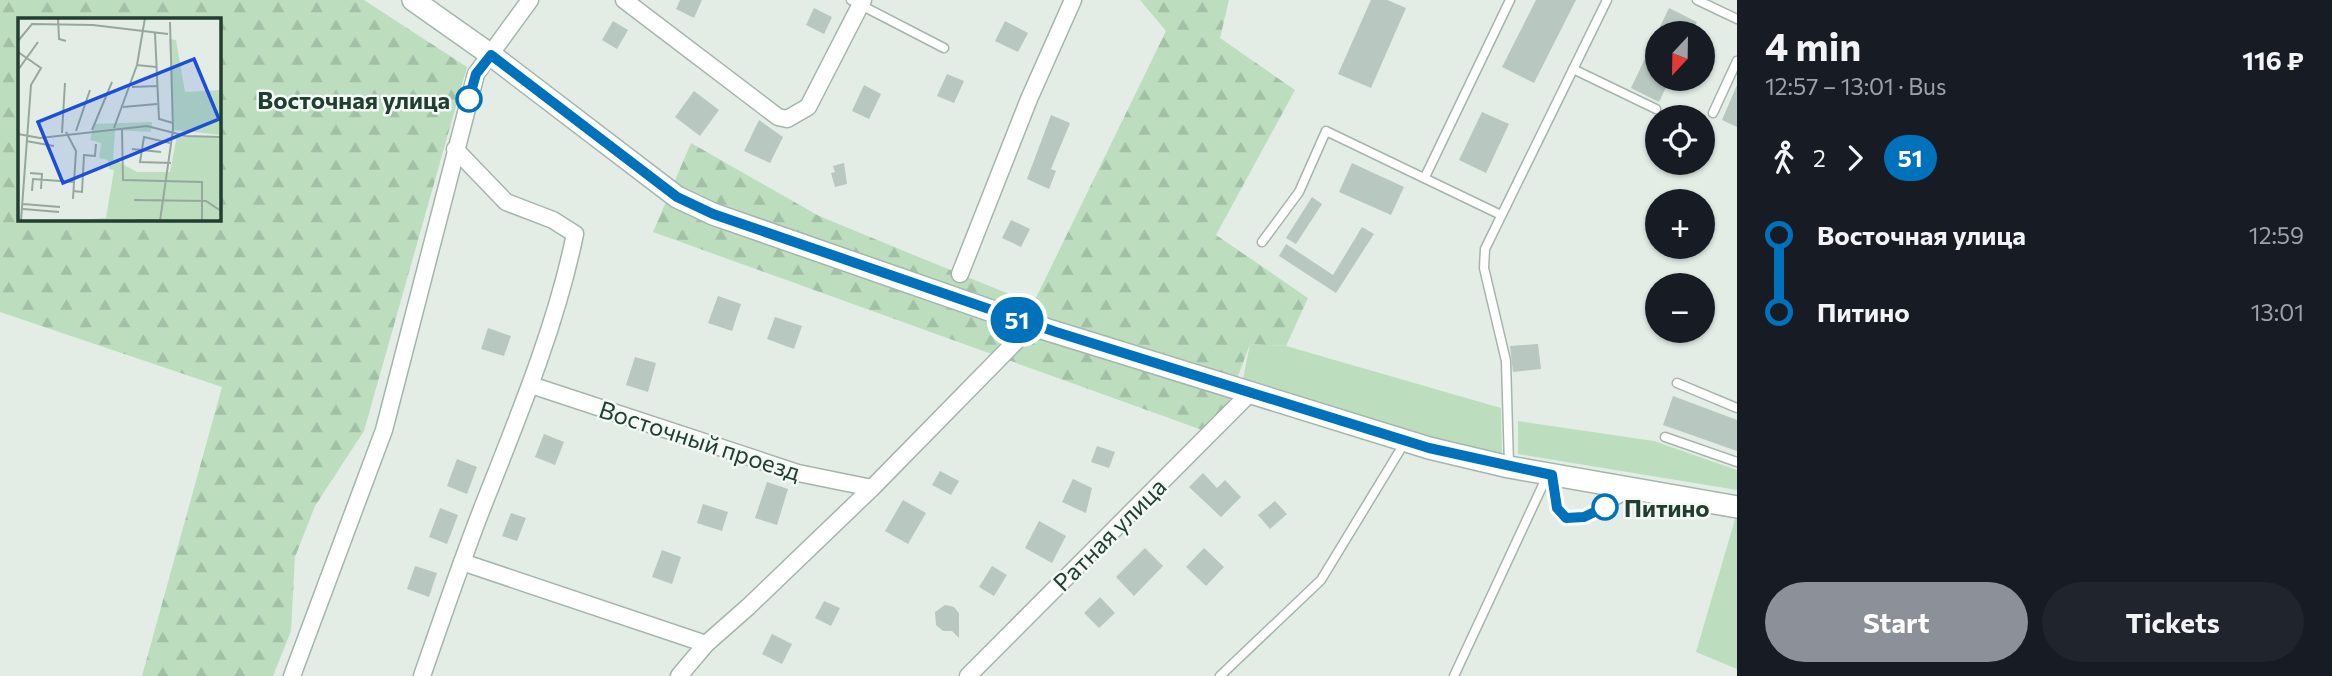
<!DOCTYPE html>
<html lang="en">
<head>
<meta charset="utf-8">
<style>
	body { margin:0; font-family:Commissioner,sans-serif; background:#20242c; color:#f1f3f6; height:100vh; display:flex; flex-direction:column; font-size:26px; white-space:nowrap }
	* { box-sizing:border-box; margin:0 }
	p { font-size:23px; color:#9ea1a6 }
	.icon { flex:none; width:38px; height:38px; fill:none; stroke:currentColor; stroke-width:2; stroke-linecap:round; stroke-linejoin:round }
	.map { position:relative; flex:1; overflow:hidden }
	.drawer { display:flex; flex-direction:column; background:#171b24; width:595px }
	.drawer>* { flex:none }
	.badge { padding:0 14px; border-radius:23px; font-size:24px; line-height:46px }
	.needle { width:46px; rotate:202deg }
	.buttons { position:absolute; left:1645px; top:21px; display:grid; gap:14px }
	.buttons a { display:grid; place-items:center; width:70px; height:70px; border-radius:50%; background:#171b24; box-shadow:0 2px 5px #0004; font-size:35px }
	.map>.badge { position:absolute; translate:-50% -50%; box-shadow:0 0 0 4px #fff }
	.legs { display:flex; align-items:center; gap:10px; height:77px; padding:0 28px; font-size:23px }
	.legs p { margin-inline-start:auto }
	.overview { display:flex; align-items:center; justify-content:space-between; height:119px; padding:0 28px }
	h1 { font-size:38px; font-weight:700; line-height:52px }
	.cta { display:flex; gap:14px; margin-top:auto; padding:14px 28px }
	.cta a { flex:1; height:80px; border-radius:42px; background:#8c9099; color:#fff; font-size:28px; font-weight:700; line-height:80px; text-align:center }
	.cta a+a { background:#20242c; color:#f1f3f6 }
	ul { padding:0 28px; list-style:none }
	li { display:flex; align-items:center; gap:24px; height:77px; font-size:26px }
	li i { display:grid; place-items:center; width:10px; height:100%; margin:0 9px; background:currentColor }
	li i::after { content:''; width:18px; height:18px; margin:-9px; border:5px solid; border-radius:50%; background:#171b24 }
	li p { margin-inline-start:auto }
	li:first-child i { background:linear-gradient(#0000 50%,currentColor 0) }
	li:last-child i { background:linear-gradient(currentColor 50%,#0000 0) }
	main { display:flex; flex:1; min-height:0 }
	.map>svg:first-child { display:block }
	.green { fill:#bcdebf }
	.forest { fill:url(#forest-firs); fill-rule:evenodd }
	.building { fill:#b8c7bf }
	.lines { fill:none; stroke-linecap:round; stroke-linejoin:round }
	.service-casing { stroke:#a5b5ac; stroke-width:11 }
	.minor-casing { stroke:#a5b5ac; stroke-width:19 }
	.tertiary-casing { stroke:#a5b5ac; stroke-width:24 }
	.service { stroke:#fff; stroke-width:8 }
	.minor { stroke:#fff; stroke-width:16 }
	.tertiary { stroke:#fff; stroke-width:21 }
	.line-1-casing { stroke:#fff; stroke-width:16 }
	.line-1 { stroke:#0072bc; stroke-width:10 }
	.stop-1-dot { fill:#fff; stroke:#0072bc; stroke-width:3.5 }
	.labels { text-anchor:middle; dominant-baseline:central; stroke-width:5; stroke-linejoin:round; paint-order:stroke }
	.stop-label { font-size:24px; font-weight:bold; fill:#223e32; stroke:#f3f9f5; text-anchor:end }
	.street-label { font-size:24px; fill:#223e32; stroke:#f3f9f5 }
	.inset-road { fill:none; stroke:#96a79e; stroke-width:2 }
	.view { fill:#1d4ed8; fill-opacity:0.15; stroke:#1d4ed8; stroke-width:3.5 }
	.inset-edge { fill:none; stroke:#223e32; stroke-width:3.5 }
</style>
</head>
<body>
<main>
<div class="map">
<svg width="1737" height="676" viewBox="0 0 1737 676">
	<defs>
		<pattern id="forest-firs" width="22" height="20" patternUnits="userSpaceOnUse" patternTransform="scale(1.75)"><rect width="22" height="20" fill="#bcdebf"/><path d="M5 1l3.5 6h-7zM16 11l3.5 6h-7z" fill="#a1c0a5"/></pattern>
	</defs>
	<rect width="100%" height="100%" fill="#e3ede6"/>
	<g class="green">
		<path d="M1250,344L1286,346L1501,408L1502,459L1242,384Z"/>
		<path d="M1518,421L1654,441L1737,470V490L1518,454Z"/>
		<path d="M1736,516H1737V669L1696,652Z"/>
	</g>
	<g class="forest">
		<path d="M0,0H364L467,67L364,431L315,506L295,557L291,631L273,676H142L222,387L0,312ZM19,19H219V219H19Z"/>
		<path d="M1140,0H1229L1220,38L1295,90L1216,235L1308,298L1286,346L1250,344L1216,435L653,232L691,143L819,216L1033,304L1166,31Z"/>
	</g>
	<g class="building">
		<path d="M680,0H702L694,18L676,9Z"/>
		<path d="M1371,0H1387L1406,8L1371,88L1338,74Z"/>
		<path d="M1536,0H1576L1534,83L1502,67Z"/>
		<path d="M814,8L832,17L824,34L806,25Z"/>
		<path d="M1669,8L1697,22L1692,33H1657V79H1670L1659,102L1631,88Z"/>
		<path d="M613,21L628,30L617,49L602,40Z"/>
		<path d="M1005,21L1028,33L1018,52L995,41Z"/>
		<path d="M947,74L964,81L954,103L937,96Z"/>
		<path d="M864,85L881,94L869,119L852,111Z"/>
		<path d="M1737,85V127L1722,120Z"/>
		<path d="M694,91L719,110L700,136L675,117Z"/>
		<path d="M1482,112L1509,124L1486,173L1459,160Z"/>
		<path d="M1051,115L1070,123L1051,169L1056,171L1049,189L1027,179Z"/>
		<path d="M759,120L783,137L770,163L744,151Z"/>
		<path d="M844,163L847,184L835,187L831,173L835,172L833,166Z"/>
		<path d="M1352,163L1404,187L1391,215L1339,192Z"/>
		<path d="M1312,197L1322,204L1296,244L1286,238Z"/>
		<path d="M1011,220L1030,229L1021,247L1002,238Z"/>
		<path d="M1362,227L1374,234L1336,293L1279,256L1286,244L1333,275Z"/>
		<path d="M718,296L741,304L732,331L708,323Z"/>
		<path d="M775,317L802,326L794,349L767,339Z"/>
		<path d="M488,328L511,336L504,356L481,349Z"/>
		<path d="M1538,344L1541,369L1513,372L1510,346Z"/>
		<path d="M635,357L656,363L648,392L626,385Z"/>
		<path d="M1673,396L1737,420V451L1663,425Z"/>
		<path d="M544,434L564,442L555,465L535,457Z"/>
		<path d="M1097,446L1115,452L1109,468L1091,462Z"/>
		<path d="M457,459L477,467L467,494L447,486Z"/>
		<path d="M940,471L959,481L951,495L932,485Z"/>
		<path d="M1203,473L1217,488L1225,480L1241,497L1221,517L1189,487Z"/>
		<path d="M1073,479L1092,488L1086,513L1062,502Z"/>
		<path d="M767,482L788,489L777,525L755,518Z"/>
		<path d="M903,500L926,513L908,544L885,531Z"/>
		<path d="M1275,501L1287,514L1270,529L1258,515Z"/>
		<path d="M703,504L728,512L722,531L697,523Z"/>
		<path d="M440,508L458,515L447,544L429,537Z"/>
		<path d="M511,513L526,518L517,541L502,536Z"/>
		<path d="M1039,521L1066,536L1052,563L1025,548Z"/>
		<path d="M1145,548L1163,566L1134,596L1116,577Z"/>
		<path d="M1204,548L1224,567L1206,586L1186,567Z"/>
		<path d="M662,550L681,557L672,584L652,577Z"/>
		<path d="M415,566L437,573L429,597L407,589Z"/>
		<path d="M992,566L1007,575L994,596L979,587Z"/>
		<path d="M1100,597L1115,613L1099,628L1084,613Z"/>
		<path d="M824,601L840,608L831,626L815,618Z"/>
		<path d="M945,605L954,607L959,613V638L952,631H943L936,625L935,612Z"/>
		<path d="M772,634L792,644L782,664L762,654Z"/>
	</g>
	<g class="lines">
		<defs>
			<g id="service">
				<path d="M851,0L944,48"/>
				<path d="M1697,0L1737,19"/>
				<path d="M1573,69L1656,109"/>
				<path d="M1713,113L1737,61"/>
				<path d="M1425,177L1510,0"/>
				<path d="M1262,242L1299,192L1326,131L1501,215"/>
				<path d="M1677,383L1737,408"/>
				<path d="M1665,437L1737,462"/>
				<path d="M1509,465L1506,361L1484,268L1485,249L1607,0"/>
				<path d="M1552,475L1557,508L1566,518L1584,517L1632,492"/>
				<path d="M1220,676L1321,580L1405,442"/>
				<path d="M1454,676L1548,474"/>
			</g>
			<g id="minor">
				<path d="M624,0L778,117L787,119L808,107L863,0"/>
				<path d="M960,274L1029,99L1073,0"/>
				<path d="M531,385L798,473L872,488"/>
				<path d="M462,562L706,644"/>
				<path d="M292,676L384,430L476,74L530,0"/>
				<path d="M422,676C442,619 461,562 483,506C518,417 556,327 575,234L553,220L506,202L455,149"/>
				<path d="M679,676L706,644L748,607L872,488L1032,325"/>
				<path d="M968,676L1250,393"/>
			</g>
			<path id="tertiary" d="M413,0L491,55L677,197L713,214L1032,325L1429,448L1509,467L1737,507"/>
		</defs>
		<use href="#service" class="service-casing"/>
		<use href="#minor" class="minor-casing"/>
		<use href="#tertiary" class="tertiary-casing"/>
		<use href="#service" class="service"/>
		<use href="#minor" class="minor"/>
		<use href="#tertiary" class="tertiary"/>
	</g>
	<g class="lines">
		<defs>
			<path id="line-1" d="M469,99L476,74L491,55L677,197L713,214L1056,332L1429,448L1552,475L1557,508L1566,518L1584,517L1605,507"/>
		</defs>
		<use href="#line-1" class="line-1-casing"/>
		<use href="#line-1" class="line-1"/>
	</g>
	<g class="stop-1-dot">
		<circle cx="469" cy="99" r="12"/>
		<circle cx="1605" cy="507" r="12"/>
	</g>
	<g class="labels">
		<g class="stop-label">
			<text x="450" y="99">Восточная улица</text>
			<text x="1624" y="507" text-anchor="start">Питино</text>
		</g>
		<g class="street-label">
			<text transform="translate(700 440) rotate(18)">Восточный проезд</text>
			<text transform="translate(1109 534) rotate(-45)">Ратная улица</text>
		</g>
	</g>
	<g transform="translate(18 18)">
		<rect width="203" height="203" fill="#e3ede6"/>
		<path d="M151,21L158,22L167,74L203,72V117L156,112ZM134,104L133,114L97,112L95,141L119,154H152L159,117L203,120V203H46L88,200L96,152L91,151L90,142L81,140L83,125L72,122L76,106Z" fill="#bcdebf"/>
		<path class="inset-road" d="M40,0L41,21L48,23M137,15L141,101L155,105M0,23L14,6L75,7L150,16M0,34L23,50L13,67L3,203M119,47L127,0M0,52L20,24M114,69L139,68M105,89L139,86M96,110L119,47L138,49M74,112L94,64M104,112L105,162L184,164V203M58,113L72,72M48,114L58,133L55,181M44,115L47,65M0,116L22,120L129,108L168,118L203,119M8,123L36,128M152,125L126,119L122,144L153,145M114,131L143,134M65,137L77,138L78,126M12,155L24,156L23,171M14,173L15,161L56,164M55,173L64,174L66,137M116,182L188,183L203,193M5,186L42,189M5,191L41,194M118,202L156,203M142,203L155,112L152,4"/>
		<path class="view" d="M176,41L201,101L45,165L20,104Z"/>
		<rect width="203" height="203" class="inset-edge"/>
	</g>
</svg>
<div class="buttons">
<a><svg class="needle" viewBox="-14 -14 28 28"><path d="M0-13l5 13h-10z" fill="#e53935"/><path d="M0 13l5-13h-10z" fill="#9ea1a6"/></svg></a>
<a><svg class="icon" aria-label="locate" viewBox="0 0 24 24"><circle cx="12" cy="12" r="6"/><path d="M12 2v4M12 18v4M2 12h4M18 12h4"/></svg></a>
<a>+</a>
<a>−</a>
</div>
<b class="badge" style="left:1017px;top:320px;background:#0072bc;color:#fff">51</b>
</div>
<section class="drawer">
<div class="overview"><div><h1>4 min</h1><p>12:57 – 13:01 · Bus</p></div><b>116 ₽</b></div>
<div class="legs"><svg class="icon" aria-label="walk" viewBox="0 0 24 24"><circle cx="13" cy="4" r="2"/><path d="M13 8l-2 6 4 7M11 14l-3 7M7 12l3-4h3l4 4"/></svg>2<svg class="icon" aria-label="forward" viewBox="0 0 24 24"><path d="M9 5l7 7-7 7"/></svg><b class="badge" style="background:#0072bc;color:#fff">51</b></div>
<ul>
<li><i style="color:#0072bc"></i><b>Восточная улица</b><p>12:59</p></li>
<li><i style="color:#0072bc"></i><b>Питино</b><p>13:01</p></li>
</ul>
<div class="cta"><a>Start</a><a>Tickets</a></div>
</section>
</main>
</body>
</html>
